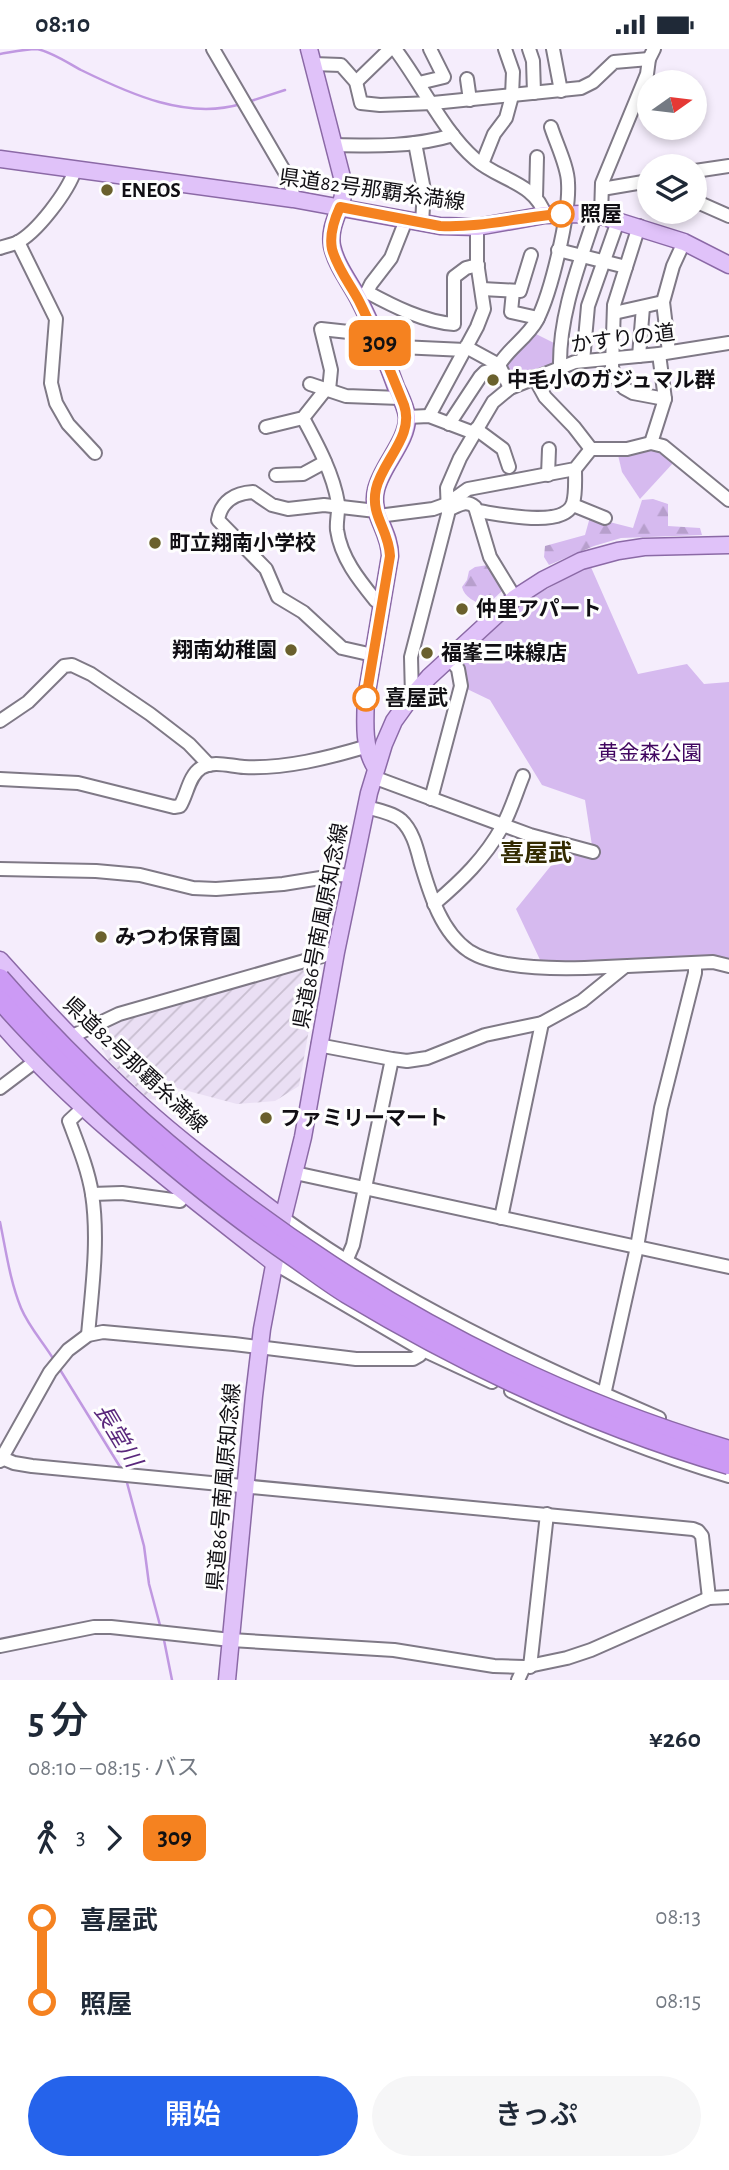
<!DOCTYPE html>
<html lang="ja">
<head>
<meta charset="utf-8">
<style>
	body { margin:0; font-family:"Alegreya Sans","Noto Sans JP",sans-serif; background:#f6f6f7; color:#1f2937; height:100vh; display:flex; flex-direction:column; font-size:26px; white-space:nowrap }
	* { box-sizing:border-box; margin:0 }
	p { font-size:23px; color:#747a83 }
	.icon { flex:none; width:38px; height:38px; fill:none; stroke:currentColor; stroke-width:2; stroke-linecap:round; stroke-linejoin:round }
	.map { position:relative; height:1631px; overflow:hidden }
	.side { display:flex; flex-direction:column; background:#fff; flex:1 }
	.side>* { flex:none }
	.badge { padding:0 14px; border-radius:10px; font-size:24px; line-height:46px }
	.needle { width:46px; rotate:76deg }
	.fabs { position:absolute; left:637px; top:21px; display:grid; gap:14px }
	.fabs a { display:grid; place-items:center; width:70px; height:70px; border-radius:50%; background:#fff; box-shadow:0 4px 10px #0003; font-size:35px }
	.map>.badge { position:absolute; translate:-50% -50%; box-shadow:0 0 0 4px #fff }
	.legs { display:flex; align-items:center; gap:10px; height:77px; padding:0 28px; font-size:23px }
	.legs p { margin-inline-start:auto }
	.head { display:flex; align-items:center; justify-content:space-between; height:119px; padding:0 28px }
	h1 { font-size:38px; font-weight:600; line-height:52px }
	.cta { display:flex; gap:14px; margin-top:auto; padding:14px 28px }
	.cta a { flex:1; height:80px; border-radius:42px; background:#2563eb; color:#fff; font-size:28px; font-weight:600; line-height:80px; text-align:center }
	.cta a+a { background:#f6f6f7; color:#1f2937 }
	ul { padding:0 28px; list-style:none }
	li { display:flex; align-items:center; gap:24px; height:84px; font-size:26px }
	li i { display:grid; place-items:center; width:10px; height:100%; margin:0 9px; background:currentColor }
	li i::after { content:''; width:18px; height:18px; margin:-9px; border:5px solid; border-radius:50%; background:#fff }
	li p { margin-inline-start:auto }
	li:first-child i { background:linear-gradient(#0000 50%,currentColor 0) }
	li:last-child i { background:linear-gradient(currentColor 50%,#0000 0) }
	.status { display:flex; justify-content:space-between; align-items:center; height:49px; padding:0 35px; background:#fff; direction:ltr }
	.status svg { height:19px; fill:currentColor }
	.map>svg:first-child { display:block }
	.industrial { fill:url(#industrial-furrows) }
	.forest { fill:url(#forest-firs) }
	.green { fill:#d6baef }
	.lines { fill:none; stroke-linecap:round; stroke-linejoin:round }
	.stream { stroke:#c098e1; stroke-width:2.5 }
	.minor-casing { stroke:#7f7986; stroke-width:16 }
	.major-casing { stroke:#8b69a6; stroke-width:19 }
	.minor { stroke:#fff; stroke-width:12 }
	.major { stroke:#e0c2f9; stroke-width:16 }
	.highway-bridge-casing { stroke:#8b69a6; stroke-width:21; stroke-linecap:butt }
	.highway-bridge { stroke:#cc9af5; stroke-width:18 }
	.line-1-casing { stroke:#fff; stroke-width:16 }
	.line-1 { stroke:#f58220; stroke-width:10 }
	.poi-dot { fill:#6a602d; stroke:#fefefe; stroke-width:2.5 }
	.stop-1-dot { fill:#fff; stroke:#f58220; stroke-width:3.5 }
	.labels { text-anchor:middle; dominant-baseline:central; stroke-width:6; stroke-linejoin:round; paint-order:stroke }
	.poi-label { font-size:21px; font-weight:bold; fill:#110f14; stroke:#fefefe; text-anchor:start }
	.street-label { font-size:21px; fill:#110f14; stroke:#fefefe }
	.stop-label { font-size:21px; font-weight:bold; fill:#110f14; stroke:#fefefe; text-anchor:start }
	.park-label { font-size:21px; fill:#410760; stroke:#fefefe }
	.water-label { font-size:23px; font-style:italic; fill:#5a277c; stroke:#fefefe }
	.quarter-label { font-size:24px; font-weight:bold; fill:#322a00; stroke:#fefefe }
</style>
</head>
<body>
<div class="status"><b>08:10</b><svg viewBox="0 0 49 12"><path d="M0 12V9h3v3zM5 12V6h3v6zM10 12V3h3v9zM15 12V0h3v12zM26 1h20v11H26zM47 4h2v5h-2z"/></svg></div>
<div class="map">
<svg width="729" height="1631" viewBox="0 0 729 1631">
	<defs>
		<pattern id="industrial-furrows" width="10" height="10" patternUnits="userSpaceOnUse" patternTransform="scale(1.75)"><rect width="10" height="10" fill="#eadff4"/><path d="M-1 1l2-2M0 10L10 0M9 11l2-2" fill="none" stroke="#c8bed0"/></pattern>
		<pattern id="forest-firs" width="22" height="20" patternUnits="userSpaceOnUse" patternTransform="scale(1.75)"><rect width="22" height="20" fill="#d6baef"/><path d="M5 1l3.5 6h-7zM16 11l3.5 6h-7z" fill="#b79fcc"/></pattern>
	</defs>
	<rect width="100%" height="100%" fill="#f5edfc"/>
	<path class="industrial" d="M321,912L299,1037L275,1052L237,1055L173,1038L159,1051L149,1050L109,1012L101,998L103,984L116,971Z"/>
	<g class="forest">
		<path d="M653,450L668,455V477L700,479L702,486L621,489L594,497L549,516L544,508L545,497L585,486L590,468L633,479L642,451Z"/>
		<path d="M488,516L503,541L485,558C476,553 464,548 462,538L467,531L469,522L475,518Z"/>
	</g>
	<g class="green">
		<path d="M534,284L554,294V297L559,299L555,314L513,330L505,319L507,311Z"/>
		<path d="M645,400L663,403L674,413L640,450L622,423L618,406Z"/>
		<path d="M590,516L638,625L687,615L704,635L729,633V912L542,915L516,860L562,803H593L585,751L542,736L490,651L465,639L459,609L520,555Z"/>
	</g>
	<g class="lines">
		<g class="stream">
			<path d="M0,5C12,3 25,0 37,0C52,3 68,14 81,21C130,45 187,71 241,55"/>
			<path d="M248,53L285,41"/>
			<path d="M0,1173C6,1202 10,1232 21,1259C29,1278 43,1293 54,1311"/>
			<path d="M59,1319L122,1421"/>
			<path d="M126,1430L144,1497L149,1535L161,1580"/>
			<path d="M163,1586L172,1631"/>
		</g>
		<defs>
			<g id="minor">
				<path d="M213,0L286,125L292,136L293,150"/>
				<path d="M395,0C421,34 443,82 475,110C498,131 535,133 545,166"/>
				<path d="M529,0L533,12L534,44"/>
				<path d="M553,0L561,42"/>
				<path d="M313,15L341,16L356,33L361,54L380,56L433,54L581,39L593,33L614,13L649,10"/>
				<path d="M467,30L470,51"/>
				<path d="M356,33L390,0"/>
				<path d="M419,34L444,28L430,0"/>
				<path d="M415,94L424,141L422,174"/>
				<path d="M334,96C375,97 414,98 453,86"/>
				<path d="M482,115L494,85L506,69L512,47L513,23L505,0"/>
				<path d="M695,122L729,117"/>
				<path d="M602,140L649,132"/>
				<path d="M536,149L537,108"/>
				<path d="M695,152L729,167"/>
				<path d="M601,167L602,134L647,25L649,10L654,0"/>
				<path d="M639,177L614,256L612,318L615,329L624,339L633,344L665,350"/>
				<path d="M18,193L56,270L51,334L56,354L68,375L95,404"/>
				<path d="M0,199C5,197 11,196 16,194C37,184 68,142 75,121"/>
				<path d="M558,201L626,218"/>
				<path d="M482,240L520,242L531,206"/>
				<path d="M513,242L511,263L538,269"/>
				<path d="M367,243C393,257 424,273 454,275V228L466,219L478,216"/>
				<path d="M361,247L367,243L371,235L391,209L406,171"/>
				<path d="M614,264L663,253"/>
				<path d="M466,298L499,316"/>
				<path d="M669,303L663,253L673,217L684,193"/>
				<path d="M639,307L643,258"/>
				<path d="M583,312L588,257L618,172"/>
				<path d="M560,318C559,266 579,216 595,167"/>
				<path d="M534,328L545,348L574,378L591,400H627L651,394L663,397L729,451"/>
				<path d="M310,335L346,347L400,349"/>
				<path d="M510,339L499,316C509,299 527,289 537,271C551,244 570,165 568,134C568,118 556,94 551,78"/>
				<path d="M329,341L331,321L321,280L358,284L400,298L465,301"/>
				<path d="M429,367L477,278L484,260L477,213V178"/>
				<path d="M407,368L429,367L474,384"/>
				<path d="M303,369C317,395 333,424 338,454C339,463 336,472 337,481C341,509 359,531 376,552H382"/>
				<path d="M449,375L480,328L485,323L500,319"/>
				<path d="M266,378L303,369L326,340"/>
				<path d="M476,380L503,400L509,418"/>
				<path d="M651,394L665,350L659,305"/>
				<path d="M276,426L303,425L325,413"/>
				<path d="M548,426L549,400"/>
				<path d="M573,456L605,469"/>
				<path d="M448,461C457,457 466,450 475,458L490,508L515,549"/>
				<path d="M478,462C499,465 565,480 573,454C576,444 575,431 575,420"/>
				<path d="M378,467L433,460L447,455L468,440L575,420L591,400"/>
				<path d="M373,606L342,599L303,563L278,548L266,520L218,471C221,452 235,444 253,443L272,456L288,460L324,456L376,462"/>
				<path d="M412,647L411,608L448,465L447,439L460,409L493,353L510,339L575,313L659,305L729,294"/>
				<path d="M0,672L28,653L64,617L72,616L91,625L150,665L189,695L209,716"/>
				<path d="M373,728L530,786L593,803"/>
				<path d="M0,730L78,734L174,758L180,757C187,746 189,726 201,719C214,711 229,717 244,718C285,720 328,709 368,697"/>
				<path d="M431,750L461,637L458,620L449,609"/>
				<path d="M366,758C377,761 393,764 401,771C413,782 417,800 421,815C430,845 441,883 469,902C500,922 570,920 606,918C642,916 677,915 713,913L729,917"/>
				<path d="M0,820L96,822L140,826L193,839L216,840L283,835L339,826L352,827"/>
				<path d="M434,855C461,832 485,809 502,778C511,762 516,744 523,727"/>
				<path d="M64,991L119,965L336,903"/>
				<path d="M318,996L392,1010L407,1012L427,1009L485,986L542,974L582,952L624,918"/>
				<path d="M0,1039L41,1008"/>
				<path d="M84,1058L69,1072C78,1096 88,1120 92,1145C99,1191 92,1240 88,1286"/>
				<path d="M295,1124L729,1218"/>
				<path d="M92,1145L122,1144L180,1152L186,1144"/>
				<path d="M283,1169C398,1252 529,1313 659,1369"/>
				<path d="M501,1169L542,974"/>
				<path d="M347,1210L353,1196L392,1010"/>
				<path d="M274,1214L421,1300L492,1333"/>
				<path d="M511,1342C582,1376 654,1405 729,1427"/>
				<path d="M604,1346L637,1198L661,1059L695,924V914"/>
				<path d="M2,1409L14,1414L32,1417L693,1480L698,1482L702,1487L709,1549"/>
				<path d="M0,1412L50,1323L68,1301L88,1286L103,1283L234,1295L356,1310H413L420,1306L421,1300"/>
				<path d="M0,1597L94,1578H111L231,1591L394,1601L494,1617L524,1618L567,1609L591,1601L709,1549L729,1548"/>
				<path d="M530,1618L547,1465"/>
				<path d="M518,1631L524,1618"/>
			</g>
			<g id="major">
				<path d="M309,0L344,136C345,157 328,174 332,197C336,216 349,232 358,249C373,278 385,308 396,338C400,347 406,358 407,368C408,392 381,417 376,441C370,466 390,481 390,507L366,649C365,671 363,701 376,719"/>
				<path d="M0,110L293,150L440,177L477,178L545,166L582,165L601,167L684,193L729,216"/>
				<path d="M0,911C45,961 91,1011 141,1056C186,1097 235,1132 283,1169"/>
				<path d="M0,973C79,1065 179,1139 274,1214"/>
				<path d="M227,1631L254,1347L262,1280L283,1169L303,1088L336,903L369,744L384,695L394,672L412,647L429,628L515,549L543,531L581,512L618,502L644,498L729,496"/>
			</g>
		</defs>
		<use href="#minor" class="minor-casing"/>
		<use href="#major" class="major-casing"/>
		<use href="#minor" class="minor"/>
		<use href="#major" class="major"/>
		<defs>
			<g id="highway-bridge">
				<path d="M0,929C193,1150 448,1317 729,1401"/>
				<path d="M0,951C35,991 73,1028 112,1064C170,1116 230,1165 295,1209C312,1221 329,1234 347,1245C467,1317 595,1377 729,1416"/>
			</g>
		</defs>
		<use href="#highway-bridge" class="highway-bridge-casing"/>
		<use href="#highway-bridge" class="highway-bridge"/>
	</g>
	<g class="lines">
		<defs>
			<path id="line-1" d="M366,649L390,507C389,480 370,467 376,440C382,412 415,387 404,356C390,321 376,286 359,252C350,235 337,219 332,200C329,185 334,171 340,158L440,177C481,179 520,168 561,165"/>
		</defs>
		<use href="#line-1" class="line-1-casing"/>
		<use href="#line-1" class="line-1"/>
	</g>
	<g class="poi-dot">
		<circle cx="107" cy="141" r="7"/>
		<circle cx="493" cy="331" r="7"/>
		<circle cx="155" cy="494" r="7"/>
		<circle cx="462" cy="560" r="7"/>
		<circle cx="291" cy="601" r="7"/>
		<circle cx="427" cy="604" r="7"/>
		<circle cx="101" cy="888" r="7"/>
		<circle cx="266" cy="1069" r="7"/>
	</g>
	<g class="stop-1-dot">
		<circle cx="561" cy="165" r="12"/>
		<circle cx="366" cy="649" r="12"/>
	</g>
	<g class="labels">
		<g class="poi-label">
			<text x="121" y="141">ENEOS</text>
			<text x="507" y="331">中毛小のガジュマル群</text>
			<text x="169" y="494">町立翔南小学校</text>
			<text x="476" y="560">仲里アパート</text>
			<text x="277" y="601" text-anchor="end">翔南幼稚園</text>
			<text x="441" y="604">福峯三味線店</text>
			<text x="115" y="888">みつわ保育園</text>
			<text x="280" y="1069">ファミリーマート</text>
		</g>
		<g class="street-label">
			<text transform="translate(372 141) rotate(8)">県道82号那覇糸満線</text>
			<text transform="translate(623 290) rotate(-7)">かすりの道</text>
			<text transform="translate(321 877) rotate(-79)">県道86号南風原知念線</text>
			<text transform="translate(135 1016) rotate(43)">県道82号那覇糸満線</text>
			<text transform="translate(224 1438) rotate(-85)">県道86号南風原知念線</text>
		</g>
		<g class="stop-label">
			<text x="580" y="165">照屋</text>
			<text x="385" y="649">喜屋武</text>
		</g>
		<g class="park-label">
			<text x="650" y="704">黄金森公園</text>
		</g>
		<g class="water-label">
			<text transform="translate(117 1387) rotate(59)">長堂川</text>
		</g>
		<g class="quarter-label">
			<text x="536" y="805">喜屋武</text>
		</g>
	</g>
</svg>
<div class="fabs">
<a><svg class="needle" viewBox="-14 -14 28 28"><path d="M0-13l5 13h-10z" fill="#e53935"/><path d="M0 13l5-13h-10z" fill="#747a83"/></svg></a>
<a><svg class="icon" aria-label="layers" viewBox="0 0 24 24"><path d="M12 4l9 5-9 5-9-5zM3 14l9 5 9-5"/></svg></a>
</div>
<b class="badge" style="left:380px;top:294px;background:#f58220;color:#111">309</b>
</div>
<section class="side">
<div class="head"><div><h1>5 分</h1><p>08:10 – 08:15 · バス</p></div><b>¥260</b></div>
<div class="legs"><svg class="icon" aria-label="walk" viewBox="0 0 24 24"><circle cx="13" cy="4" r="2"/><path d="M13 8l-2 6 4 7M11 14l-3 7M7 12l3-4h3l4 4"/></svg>3<svg class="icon" aria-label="forward" viewBox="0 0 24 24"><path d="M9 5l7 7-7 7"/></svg><b class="badge" style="background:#f58220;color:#111">309</b></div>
<ul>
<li><i style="color:#f58220"></i><b>喜屋武</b><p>08:13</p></li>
<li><i style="color:#f58220"></i><b>照屋</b><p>08:15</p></li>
</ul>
<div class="cta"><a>開始</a><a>きっぷ</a></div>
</section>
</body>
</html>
